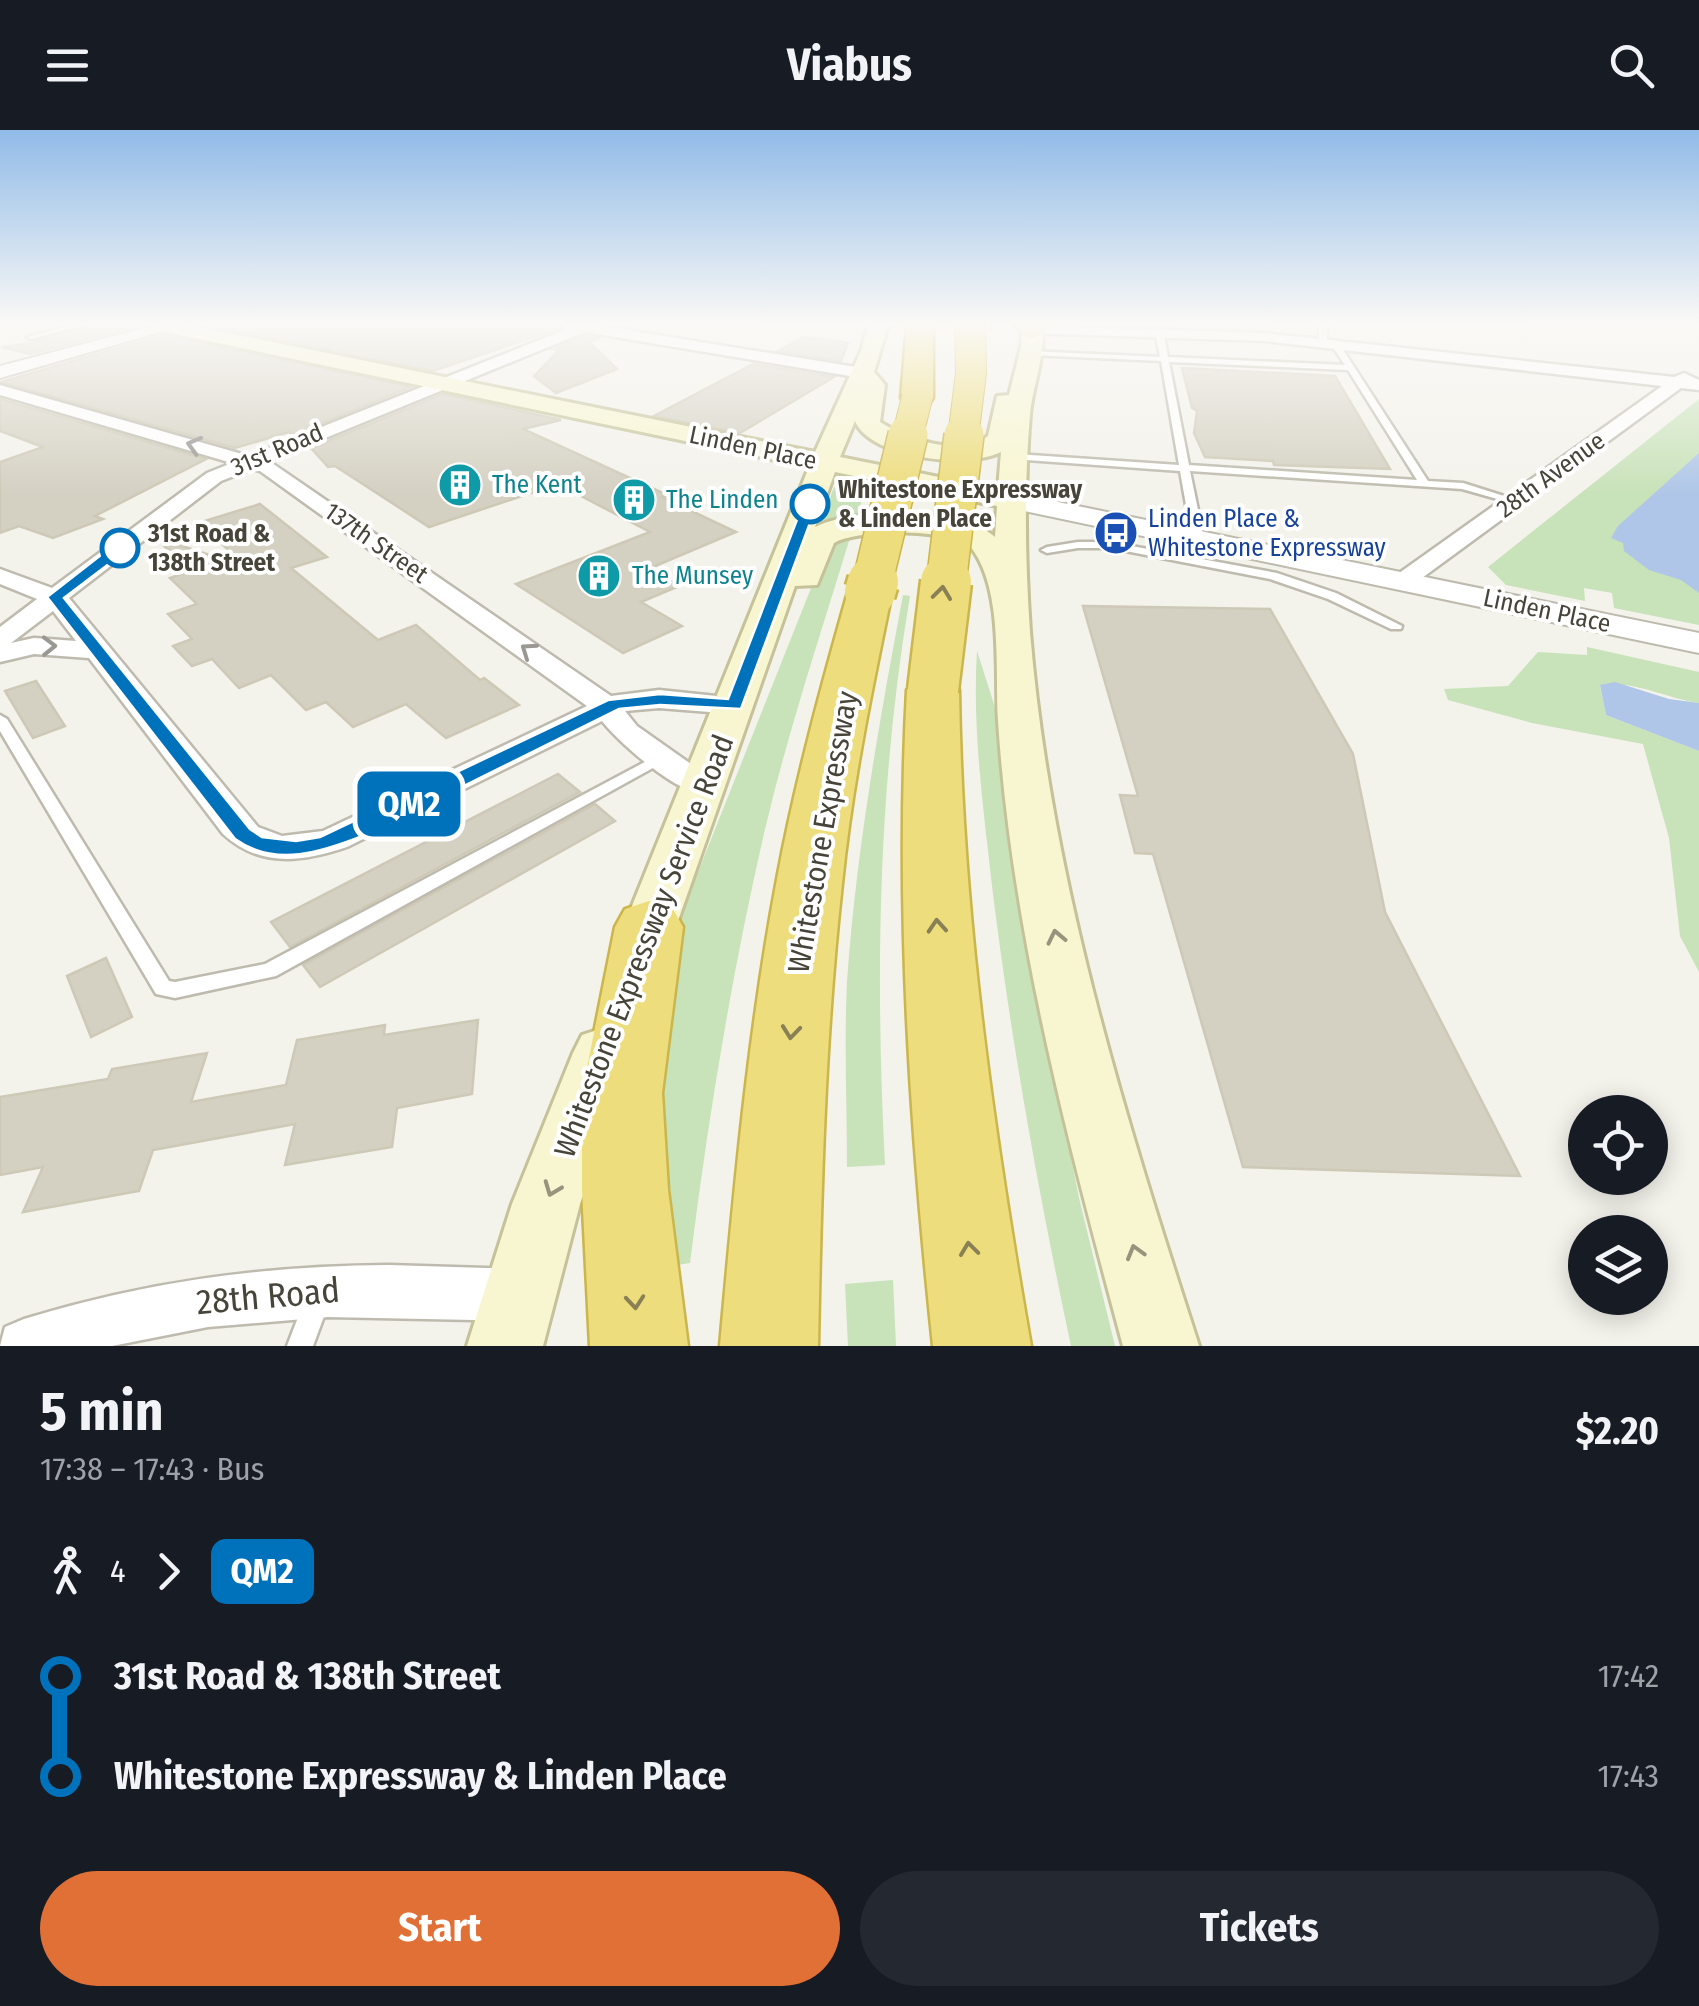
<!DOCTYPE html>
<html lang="en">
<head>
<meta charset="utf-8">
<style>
	body { margin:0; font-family:"Fira Sans Condensed",sans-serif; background:#242831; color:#f1f3f6; height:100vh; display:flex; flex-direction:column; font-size:38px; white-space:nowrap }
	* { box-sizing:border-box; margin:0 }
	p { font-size:32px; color:#9ea1a6 }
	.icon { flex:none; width:55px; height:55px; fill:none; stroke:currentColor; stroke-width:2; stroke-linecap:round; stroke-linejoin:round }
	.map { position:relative; height:1216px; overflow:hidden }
	.panel { display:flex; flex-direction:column; background:#171b24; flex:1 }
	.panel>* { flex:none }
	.badge { padding:0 20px; border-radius:15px; font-size:35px; line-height:65px }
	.buttons { position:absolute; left:1568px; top:965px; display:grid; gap:20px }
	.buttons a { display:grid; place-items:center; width:100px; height:100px; border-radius:50%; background:#171b24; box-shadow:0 5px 25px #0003; font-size:50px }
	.map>.badge { position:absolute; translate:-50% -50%; box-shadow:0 0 0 5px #fff }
	.legs { display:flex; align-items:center; gap:15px; height:110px; padding:0 40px; font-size:32px }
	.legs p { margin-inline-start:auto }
	.headline { display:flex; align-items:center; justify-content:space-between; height:170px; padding:0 40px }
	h1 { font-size:55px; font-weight:700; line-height:75px }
	.primary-button { display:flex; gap:20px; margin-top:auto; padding:20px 40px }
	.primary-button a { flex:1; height:115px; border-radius:60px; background:#e07035; color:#fff; font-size:40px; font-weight:700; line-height:115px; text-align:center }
	.primary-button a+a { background:#242831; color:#f1f3f6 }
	ul { padding:0 40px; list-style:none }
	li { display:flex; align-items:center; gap:35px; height:100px; font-size:38px }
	li i { display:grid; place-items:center; width:15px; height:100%; margin:0 12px; background:currentColor }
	li i::after { content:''; width:25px; height:25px; margin:-12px; border:8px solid; border-radius:50%; background:#171b24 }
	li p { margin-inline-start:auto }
	li:first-child i { background:linear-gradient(#0000 50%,currentColor 0) }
	li:last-child i { background:linear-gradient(currentColor 50%,#0000 0) }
	header { display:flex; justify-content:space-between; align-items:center; height:130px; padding:0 40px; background:#171b24; font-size:45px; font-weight:700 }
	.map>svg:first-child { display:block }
	.green { fill:#c8e2b9 }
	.water { fill:#afc6e8 }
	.building { fill:#d4d0c2; stroke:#cec9b6; stroke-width:2.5 }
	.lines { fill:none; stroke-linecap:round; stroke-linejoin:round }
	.service-casing { stroke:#bebbae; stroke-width:5 }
	.minor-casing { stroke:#bebbae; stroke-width:5 }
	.tertiary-casing { stroke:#bebbae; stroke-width:4 }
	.secondary-casing { stroke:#c5c299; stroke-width:6 }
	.motorway-casing { stroke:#cbb54d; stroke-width:5 }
	.service { fill:#fff; fill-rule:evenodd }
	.minor { fill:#fff; fill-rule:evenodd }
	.tertiary { fill:#fff; fill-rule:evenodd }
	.secondary { fill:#f8f6d0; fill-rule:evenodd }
	.motorway { fill:#eddd7d; fill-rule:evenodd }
	.motorway-bridge-far2-casing { stroke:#cbb54d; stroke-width:32; stroke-linecap:butt }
	.motorway-bridge-far1-casing { stroke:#cbb54d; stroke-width:42; stroke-linecap:butt }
	.motorway-bridge-casing { stroke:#cbb54d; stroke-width:55; stroke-linecap:butt }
	.motorway-bridge-far2 { stroke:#eddd7d; stroke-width:30 }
	.motorway-bridge-far1 { stroke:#eddd7d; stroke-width:39 }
	.motorway-bridge { stroke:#eddd7d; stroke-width:50 }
	.oneway { stroke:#9a9893 }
	.oneway2 { stroke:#898155 }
	.oneway3 { stroke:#97947e }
	.line-1 { fill:#0072bc; stroke:#fff; stroke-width:2.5 }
	.stop-1-dot { fill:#fff; stroke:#0072bc; stroke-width:5 }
	.labels { text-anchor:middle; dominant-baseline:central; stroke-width:8; stroke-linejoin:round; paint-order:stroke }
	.far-street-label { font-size:25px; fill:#47443a; stroke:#fff }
	.far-culture-label { font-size:25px; fill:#0d838f; stroke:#fff; text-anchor:start }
	.far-stop-label { font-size:25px; font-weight:bold; fill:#47443a; stroke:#fff; text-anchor:start }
	.far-transit-label { font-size:25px; fill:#164399; stroke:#fff; text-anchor:start }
	.street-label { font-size:30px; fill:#47443a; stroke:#fff }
	.near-street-label { font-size:35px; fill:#47443a; stroke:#fff }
</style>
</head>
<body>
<header><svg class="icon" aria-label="menu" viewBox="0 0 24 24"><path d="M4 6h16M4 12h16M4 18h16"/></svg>Viabus<svg class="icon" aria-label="search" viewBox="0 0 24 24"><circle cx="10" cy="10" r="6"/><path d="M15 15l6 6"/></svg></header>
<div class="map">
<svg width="1699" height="1216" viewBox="0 0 1699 1216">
	<rect width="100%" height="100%" fill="#f3f2eb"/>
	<g class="green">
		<path d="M1699,269V495L1614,478L1612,463L1584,458L1585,471L1506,455L1488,437Z"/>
		<path d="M834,357L864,363L856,389L820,395Z"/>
		<path d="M852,401C822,500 789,598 765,699C732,842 708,988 690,1133L658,1138L639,998L667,820L827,418Z"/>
		<path d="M903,465L910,466C878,654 875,844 885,1035L847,1037C847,975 844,914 847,852C856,722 879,593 903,465Z"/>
		<path d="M1587,517L1699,542V573C1668,569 1629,548 1600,556L1606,585L1699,621V842L1680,806L1669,708L1643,614L1532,593L1448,570L1444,559L1508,556L1538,522L1587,525Z"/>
		<path d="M977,521L1000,593L1007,702L1079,1068L1115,1216H1071C1039,1066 1012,916 993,764C984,683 972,602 977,521Z"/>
		<path d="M893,1150L896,1216H848L845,1154Z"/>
	</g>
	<g class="water">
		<path d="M1699,323V463L1681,450L1649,440L1624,421L1623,413L1611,408L1618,396Z"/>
		<path d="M1615,552L1669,569L1699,573V621L1606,585L1600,555Z"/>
	</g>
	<g class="building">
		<path d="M90,195H143L30,224L1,217L32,213Z"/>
		<path d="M205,195H558L560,198L433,241Z"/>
		<path d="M162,205L411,257L293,305L289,302L235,318L1,252Z"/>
		<path d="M585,206L600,208L589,212L617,239L556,263L534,246L559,220L553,219Z"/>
		<path d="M804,207L848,213L841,231L778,221Z"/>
		<path d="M753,234L834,247L740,303L654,286Z"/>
		<path d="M1182,238L1335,246L1390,339L1274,335L1273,331L1205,327L1194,303L1197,281L1192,278Z"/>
		<path d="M443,264L561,290L523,299L667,365L662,367L736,402L648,439L679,456L641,472L682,496L623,523L516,454L650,402L558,354L429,397L335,336L328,337L311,318Z"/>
		<path d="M0,269L206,329L95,386L103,389L53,408L19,396L0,403V332L43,317L0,301Z"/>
		<path d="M260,374L327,427L291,438L378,510L416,495L480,550L484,548L519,575L446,608L406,574L353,597L326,572L306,580L271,545L239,558L212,529L192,536L173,516L192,509L168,484L197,474L170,448L190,441L155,407L249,438L198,393Z"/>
		<path d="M1083,476L1270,479L1353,624L1385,782L1520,1046L1243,1037L1153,724L1135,723L1120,665L1138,666Z"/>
		<path d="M36,551L65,596L33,608L5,561Z"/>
		<path d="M558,644L580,662L290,817L271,792Z"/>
		<path d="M595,674L615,691L320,857L303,835Z"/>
		<path d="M106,828L132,887L91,907L67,846Z"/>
		<path d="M478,890L472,964L397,978L392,1017L285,1035L295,994L153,1020L139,1061L23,1082L43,1037L0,1045V967L108,949L112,939L207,923L191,972L286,955L297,910L385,895L384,905Z"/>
	</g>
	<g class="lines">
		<defs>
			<g id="service">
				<path d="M72,195H83L31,209L27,207Z"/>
				<path d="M1319,195H1327V213L1323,215L1319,213Z"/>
				<path d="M1159,199L1163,201L1168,227L1345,235L1331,214L1338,212L1428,351L1463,353L1520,371L1515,374L1462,359L1190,341L1204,409L1198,412L1192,409L1180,341L1013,329V325L1016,324L1179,335L1161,231L1031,225L1027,223L1031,221L1160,227L1155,201ZM1169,232L1348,240L1417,350L1189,335Z"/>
				<path d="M1078,412H1110L1277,443L1336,463L1402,496L1401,499H1391L1328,469L1270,449L1110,418H1078L1047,423L1041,420L1047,417Z"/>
				<path d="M0,585L7,589L169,851L175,852L265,834L658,625L663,623L671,628L276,846L175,868L156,864L0,601Z"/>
				<path d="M316,1160L325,1164L329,1173L313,1216H287L307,1164Z"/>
			</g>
			<g id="minor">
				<path d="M562,195H596L862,238L870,243L862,248L585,202L269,331L611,566L659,560L745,569L749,575L745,581L735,584L659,578L625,581L637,596L715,651L720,658L715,665C687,673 620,614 602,591L347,717C303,732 260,738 223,704L89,528L34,524L0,532V497L37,469L0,454V439L52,458L207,343L232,333L0,265V255L249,326L567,199ZM252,339L260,341L587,576L323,701L282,706L258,697L69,468L221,351ZM53,481L76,511L34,508L11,513Z"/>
				<path d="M1033,196L1264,203L1674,247L1684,243L1699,250V260L1681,258L1411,456L1403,458L1391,451L1395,446L1662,256L1264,211L1028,203L1026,200Z"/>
				<path d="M389,1135L517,1139L535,1147L543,1165L535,1183L517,1191L328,1187L208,1197L112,1216H0L5,1197L24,1189C145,1152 262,1136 389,1135Z"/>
			</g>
			<g id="tertiary">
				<path d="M156,195H184L0,248V236Z"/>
				<path d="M1014,363L1699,503V523L1005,377L1001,371Z"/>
			</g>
			<g id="secondary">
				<path d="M150,195H188L815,322L861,221L868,195H888L874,242L885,255L880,292C909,310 958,327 988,306L997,266L1009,265L1021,217L1022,195H1042C1046,225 1033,254 1030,284C1024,357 1025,429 1030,502C1050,747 1124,984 1199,1216H1123C1068,1011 1012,803 998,591C995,541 1003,462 973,420C956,397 857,399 834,413L817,455L795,456L665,828L657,843L638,849L619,843L611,828L809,337L160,201ZM855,291C871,329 968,339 1001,322L998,359L840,327ZM835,342L997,376L995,407C962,378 853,378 815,397Z"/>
				<path d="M603,898L624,905L633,923L580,1074L543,1216H467L512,1074L573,923L582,905Z"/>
			</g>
			<g id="motorway">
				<path d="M907,195H933V268L928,275H906L901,268Z"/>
				<path d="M1015,195H1042L1046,200L1033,208L1024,206Z"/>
				<path d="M870,449L886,453L892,462C872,559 852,655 842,754C825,907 821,1062 818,1216H720C734,1060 748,903 777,749C795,652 821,557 848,462L854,453Z"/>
				<path d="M933,545L951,549L959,560C962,781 993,998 1031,1216H933C910,997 895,780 907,560L915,549Z"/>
				<path d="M649,771L673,779L683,797L662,963L668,1060L688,1216H590L582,1060V963L615,797L625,779Z"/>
			</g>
		</defs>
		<use href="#service" class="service-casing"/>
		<use href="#minor" class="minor-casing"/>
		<use href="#tertiary" class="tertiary-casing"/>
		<use href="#secondary" class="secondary-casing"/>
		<use href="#motorway" class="motorway-casing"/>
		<use href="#service" class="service"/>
		<use href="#minor" class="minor"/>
		<use href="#tertiary" class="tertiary"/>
		<use href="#secondary" class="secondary"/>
		<use href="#motorway" class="motorway"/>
		<defs>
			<g id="motorway-bridge-far2">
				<path d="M907,308L917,268"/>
				<path d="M963,308L971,243L970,195"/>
			</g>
			<g id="motorway-bridge-far1">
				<path d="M872,454L908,305"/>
				<path d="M946,454L964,305"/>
			</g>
			<g id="motorway-bridge">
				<path d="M870,462L873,452"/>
				<path d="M933,560L946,452"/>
			</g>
		</defs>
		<use href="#motorway-bridge-far2" class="motorway-bridge-far2-casing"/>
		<use href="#motorway-bridge-far1" class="motorway-bridge-far1-casing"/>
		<use href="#motorway-bridge" class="motorway-bridge-casing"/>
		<use href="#motorway-bridge-far2" class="motorway-bridge-far2"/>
		<use href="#motorway-bridge-far1" class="motorway-bridge-far1"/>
		<use href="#motorway-bridge" class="motorway-bridge"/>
	</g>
	<defs><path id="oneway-chevron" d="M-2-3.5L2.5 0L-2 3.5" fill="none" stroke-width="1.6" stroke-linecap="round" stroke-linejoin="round" transform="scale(2.5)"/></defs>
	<g class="oneway">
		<use href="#oneway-chevron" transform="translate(194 315) rotate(-164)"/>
		<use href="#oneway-chevron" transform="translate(49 516) rotate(-1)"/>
		<use href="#oneway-chevron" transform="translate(528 520) rotate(-145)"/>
	</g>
	<g class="oneway2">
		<use href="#oneway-chevron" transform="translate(942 463) rotate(-83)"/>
		<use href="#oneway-chevron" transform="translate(937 796) rotate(-94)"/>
		<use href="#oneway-chevron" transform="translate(791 902) rotate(96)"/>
		<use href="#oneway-chevron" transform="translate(969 1119) rotate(-97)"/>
		<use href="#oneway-chevron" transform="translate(635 1172) rotate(85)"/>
	</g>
	<g class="oneway3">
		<use href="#oneway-chevron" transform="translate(1056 807) rotate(-102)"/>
		<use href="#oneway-chevron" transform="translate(552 1059) rotate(111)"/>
		<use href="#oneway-chevron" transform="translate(1135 1122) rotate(-106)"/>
	</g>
	<linearGradient id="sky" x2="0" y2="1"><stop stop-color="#91bbe8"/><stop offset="0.53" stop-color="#faf9f6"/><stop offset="1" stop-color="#faf9f6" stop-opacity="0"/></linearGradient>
	<rect width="1699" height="365" fill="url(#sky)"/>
	<path class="line-1" d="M810,370L817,374L741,579L660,575L619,579L365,705C323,722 275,738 235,709L47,467L115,414H126V421L64,468L250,699L262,707L296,711L320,707L608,570L660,564L728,569L803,374Z"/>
	<defs>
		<symbol id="building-disc" viewBox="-11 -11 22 22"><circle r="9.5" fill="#0f9aa8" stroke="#fff"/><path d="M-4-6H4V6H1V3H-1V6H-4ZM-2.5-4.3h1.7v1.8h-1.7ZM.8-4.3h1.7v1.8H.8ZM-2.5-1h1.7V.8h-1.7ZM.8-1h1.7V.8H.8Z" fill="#fff"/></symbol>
		<symbol id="bus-disc" viewBox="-11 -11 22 22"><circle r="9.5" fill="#1a4fb4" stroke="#fff"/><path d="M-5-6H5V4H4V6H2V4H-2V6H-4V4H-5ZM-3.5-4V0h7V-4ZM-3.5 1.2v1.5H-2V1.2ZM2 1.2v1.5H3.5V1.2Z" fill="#fff"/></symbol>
	</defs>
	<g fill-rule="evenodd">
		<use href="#building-disc" x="435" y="330" width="50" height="50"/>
		<use href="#building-disc" x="609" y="345" width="50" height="50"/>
		<use href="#bus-disc" x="1091" y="378" width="50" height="50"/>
		<use href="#building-disc" x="574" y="421" width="50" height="50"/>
	</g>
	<g class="stop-1-dot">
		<circle cx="810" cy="374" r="18"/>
		<circle cx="120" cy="418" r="18"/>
	</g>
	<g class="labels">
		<g class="far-street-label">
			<text transform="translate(753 318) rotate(12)">Linden Place</text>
			<text transform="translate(277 320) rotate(-23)">31st Road</text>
			<text transform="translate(1551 345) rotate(-36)">28th Avenue</text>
			<text transform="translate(376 413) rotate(35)">137th Street</text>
			<text transform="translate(1547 481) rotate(12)">Linden Place</text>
		</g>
		<g class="far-culture-label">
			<text x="492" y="355">The Kent</text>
			<text x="666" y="370">The Linden</text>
			<text x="632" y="446">The Munsey</text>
		</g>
		<g class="far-stop-label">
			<text x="838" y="360">Whitestone Expressway<tspan x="838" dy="29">&amp; Linden Place</tspan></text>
			<text x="148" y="404">31st Road &amp;<tspan x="148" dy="29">138th Street</tspan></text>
		</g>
		<g class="far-transit-label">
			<text x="1148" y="389">Linden Place &amp;<tspan x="1148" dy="29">Whitestone Expressway</tspan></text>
		</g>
		<g class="street-label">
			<text transform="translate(823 702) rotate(-80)">Whitestone Expressway</text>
			<text transform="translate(644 816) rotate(-69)">Whitestone Expressway Service Road</text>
		</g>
		<g class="near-street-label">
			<text transform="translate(268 1166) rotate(-5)">28th Road</text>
		</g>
	</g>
</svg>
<div class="buttons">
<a><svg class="icon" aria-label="locate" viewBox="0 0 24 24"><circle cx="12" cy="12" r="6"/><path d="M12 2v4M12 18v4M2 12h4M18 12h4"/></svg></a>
<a><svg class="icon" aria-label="layers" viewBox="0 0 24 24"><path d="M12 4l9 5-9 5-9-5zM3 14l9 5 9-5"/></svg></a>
</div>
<b class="badge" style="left:409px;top:674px;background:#0072bc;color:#fff">QM2</b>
</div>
<section class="panel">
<div class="headline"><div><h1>5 min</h1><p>17:38 – 17:43 · Bus</p></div><b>$2.20</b></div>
<div class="legs"><svg class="icon" aria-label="walk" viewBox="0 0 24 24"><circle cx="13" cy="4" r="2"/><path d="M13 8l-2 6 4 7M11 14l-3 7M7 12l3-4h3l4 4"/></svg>4<svg class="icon" aria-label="forward" viewBox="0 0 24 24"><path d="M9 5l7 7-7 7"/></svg><b class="badge" style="background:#0072bc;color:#fff">QM2</b></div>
<ul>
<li><i style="color:#0072bc"></i><b>31st Road &amp; 138th Street</b><p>17:42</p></li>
<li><i style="color:#0072bc"></i><b>Whitestone Expressway &amp; Linden Place</b><p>17:43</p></li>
</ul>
<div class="primary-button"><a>Start</a><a>Tickets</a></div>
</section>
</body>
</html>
